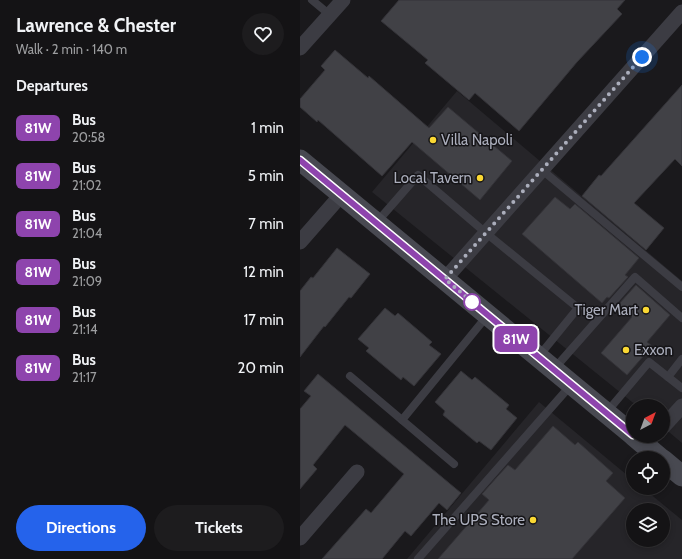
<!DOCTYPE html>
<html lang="en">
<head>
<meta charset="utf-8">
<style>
	body { margin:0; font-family:Cabin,sans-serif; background:#1d1c1e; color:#f1f3f6; height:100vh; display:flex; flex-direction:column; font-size:15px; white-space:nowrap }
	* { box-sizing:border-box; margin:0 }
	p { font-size:13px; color:#9d9ea0 }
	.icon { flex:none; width:22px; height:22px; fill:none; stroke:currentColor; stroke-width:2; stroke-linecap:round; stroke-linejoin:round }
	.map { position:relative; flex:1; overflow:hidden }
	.details { display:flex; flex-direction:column; background:#141315; width:300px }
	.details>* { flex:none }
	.badge { padding:0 8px; border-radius:6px; font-size:14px; line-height:26px }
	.needle { width:26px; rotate:41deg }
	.controls { position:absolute; left:326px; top:399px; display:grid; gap:8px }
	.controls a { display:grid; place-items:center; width:44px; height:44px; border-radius:50%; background:#141315; box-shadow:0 2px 6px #0003,0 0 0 1px #333234; font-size:20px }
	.you { position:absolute; width:20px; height:20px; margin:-10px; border:3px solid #fff; border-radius:50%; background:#1a73e8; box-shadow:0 0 0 6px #1a73e833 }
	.map>.badge { position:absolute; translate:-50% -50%; box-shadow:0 0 0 2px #fff }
	h2 { padding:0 16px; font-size:15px; line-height:36px }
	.round { display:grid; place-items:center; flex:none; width:42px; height:42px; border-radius:21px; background:#1d1c1e }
	.headline { display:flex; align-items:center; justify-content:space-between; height:68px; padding:0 16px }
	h1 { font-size:19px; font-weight:800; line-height:30px }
	.primary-button { display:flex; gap:8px; margin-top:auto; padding:8px 16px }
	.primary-button a { flex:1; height:46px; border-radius:24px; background:#2563eb; color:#fff; font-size:16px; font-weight:800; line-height:46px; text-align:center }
	.primary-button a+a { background:#1d1c1e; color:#f1f3f6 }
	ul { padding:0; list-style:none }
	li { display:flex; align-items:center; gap:12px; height:48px; padding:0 16px }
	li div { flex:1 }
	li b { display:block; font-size:15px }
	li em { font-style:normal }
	li .badge { min-width:44px; font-weight:700; text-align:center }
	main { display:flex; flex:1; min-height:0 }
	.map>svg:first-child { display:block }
	.built { fill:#262529; fill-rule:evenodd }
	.building { fill:#414146; stroke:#343338 }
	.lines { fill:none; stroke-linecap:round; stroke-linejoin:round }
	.lane { stroke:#3c3c43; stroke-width:8 }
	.street { stroke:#3c3c43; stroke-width:15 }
	.secondary { stroke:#484951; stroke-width:21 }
	.line-casing { stroke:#fff; stroke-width:9 }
	.line { stroke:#8e44ad; stroke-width:6 }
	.walk { stroke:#abaebc; stroke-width:4; stroke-dasharray:0 7.2 }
	.poi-dot { fill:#fad833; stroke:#151417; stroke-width:1.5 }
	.stop-dot { fill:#fff; stroke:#8e44ad; stroke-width:2 }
	.labels { text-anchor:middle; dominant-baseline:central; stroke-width:3; stroke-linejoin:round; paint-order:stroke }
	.poi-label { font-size:15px; fill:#abaebc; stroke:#151417; text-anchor:end }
</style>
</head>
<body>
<main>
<section class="details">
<div class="headline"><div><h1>Lawrence &amp; Chester</h1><p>Walk · 2 min · 140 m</p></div><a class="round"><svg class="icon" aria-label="heart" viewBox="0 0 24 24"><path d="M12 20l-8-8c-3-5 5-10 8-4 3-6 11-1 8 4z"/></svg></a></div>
<h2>Departures</h2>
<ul>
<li><span class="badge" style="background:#8e44ad;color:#fff">81W</span><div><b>Bus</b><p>20:58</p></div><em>1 min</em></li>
<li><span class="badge" style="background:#8e44ad;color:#fff">81W</span><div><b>Bus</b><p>21:02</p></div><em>5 min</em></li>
<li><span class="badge" style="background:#8e44ad;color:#fff">81W</span><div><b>Bus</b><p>21:04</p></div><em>7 min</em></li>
<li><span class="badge" style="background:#8e44ad;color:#fff">81W</span><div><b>Bus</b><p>21:09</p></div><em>12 min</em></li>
<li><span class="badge" style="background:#8e44ad;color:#fff">81W</span><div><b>Bus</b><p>21:14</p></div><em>17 min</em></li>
<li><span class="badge" style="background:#8e44ad;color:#fff">81W</span><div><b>Bus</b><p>21:17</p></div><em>20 min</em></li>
</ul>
<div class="primary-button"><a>Directions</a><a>Tickets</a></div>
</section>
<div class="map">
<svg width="382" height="559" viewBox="0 0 382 559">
	<rect width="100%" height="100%" fill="#1a191c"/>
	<g class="built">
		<path d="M157,91L382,281V443L363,427V406H337L72,192Z"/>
		<path d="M239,402L333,480V488H343L382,520V559H107ZM333,510H363V540H333Z"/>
	</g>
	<g class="building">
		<path d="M99,0H325L317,9L322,14L277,62L219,131L175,93L169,100L125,63L128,60L81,21Z"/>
		<path d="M35,50L68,78L69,76L129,128L148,107L212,161L180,200L112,142L82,176L18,120L17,122L0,107V99L25,70L21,66Z"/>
		<path d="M382,85V166L375,159L334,203L364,228L346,250L282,196L299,175L301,176Z"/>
		<path d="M255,197L270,209L275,204L339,258L325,275L328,277L309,298L307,297L302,303L222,234Z"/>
		<path d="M37,248L70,274L51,298L49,297L25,327L24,326L0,357V291L11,277L13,278Z"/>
		<path d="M336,285L370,315L347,342L352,346L327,375L301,353L332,317L318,305Z"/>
		<path d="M85,308L95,316L98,313L132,342L129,345L141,354L114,386L103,377L101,380L66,351L69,348L58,339Z"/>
		<path d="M161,371L172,380L175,377L209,405L206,409L217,418L191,450L179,441L177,443L143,415L145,411L135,402Z"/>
		<path d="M18,374L161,493L147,510L139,503L111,536L105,531L82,559H22L66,509L71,513L104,474L45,425L13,465L17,469L0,489V409L11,396L4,391Z"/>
		<path d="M253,426L275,445L278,442L313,473L306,481L325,498L272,559H138L189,500L182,494L197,477L208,465L215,470Z"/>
	</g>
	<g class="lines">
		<g class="lane">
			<path d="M12,0L30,15"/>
			<path d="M242,170L382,287"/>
			<path d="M77,222L118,175L186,233L278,308L239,356"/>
			<path d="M254,369L335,277L382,318"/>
			<path d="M50,376L102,420L187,316"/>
			<path d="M368,377L382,359"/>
			<path d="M306,413L349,362L382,388"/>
			<path d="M102,420L154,464"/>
			<path d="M118,559L271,385"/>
		</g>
		<g class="street">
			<path d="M0,48L43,0"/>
			<path d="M0,242L42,194"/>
			<path d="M145,279L382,12"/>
			<path d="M363,427L382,406"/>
			<path d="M0,538L57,472"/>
		</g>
		<g class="secondary">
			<path d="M0,160L333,435"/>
			<path d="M334,436L360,458"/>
			<path d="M363,460L382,476"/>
		</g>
	</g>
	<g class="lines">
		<defs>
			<path id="line" d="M0,160L333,435"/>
		</defs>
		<use href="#line" class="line-casing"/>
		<use href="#line" class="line"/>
		<path class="walk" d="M172,302L177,306L145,279L342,57"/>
	</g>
	<g class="poi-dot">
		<circle cx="133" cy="140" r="4"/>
		<circle cx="180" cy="178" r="4"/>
		<circle cx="346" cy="310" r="4"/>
		<circle cx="326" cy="350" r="4"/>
		<circle cx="233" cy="520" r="4"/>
	</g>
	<circle class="stop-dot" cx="172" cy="302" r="8"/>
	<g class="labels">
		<g class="poi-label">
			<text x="141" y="140" text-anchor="start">Villa Napoli</text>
			<text x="172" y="178">Local Tavern</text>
			<text x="338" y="310">Tiger Mart</text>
			<text x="334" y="350" text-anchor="start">Exxon</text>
			<text x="225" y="520">The UPS Store</text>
		</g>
	</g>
</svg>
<div class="controls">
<a><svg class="needle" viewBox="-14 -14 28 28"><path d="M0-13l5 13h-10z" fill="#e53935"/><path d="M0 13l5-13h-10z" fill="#9d9ea0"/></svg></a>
<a><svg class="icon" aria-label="locate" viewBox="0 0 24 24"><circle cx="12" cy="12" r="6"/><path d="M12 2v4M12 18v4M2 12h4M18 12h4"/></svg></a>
<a><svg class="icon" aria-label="layers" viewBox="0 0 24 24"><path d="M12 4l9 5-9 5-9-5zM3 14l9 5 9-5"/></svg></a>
</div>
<div class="you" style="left:342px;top:57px"></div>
<b class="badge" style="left:216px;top:339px;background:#8e44ad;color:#fff">81W</b>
</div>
</main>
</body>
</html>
